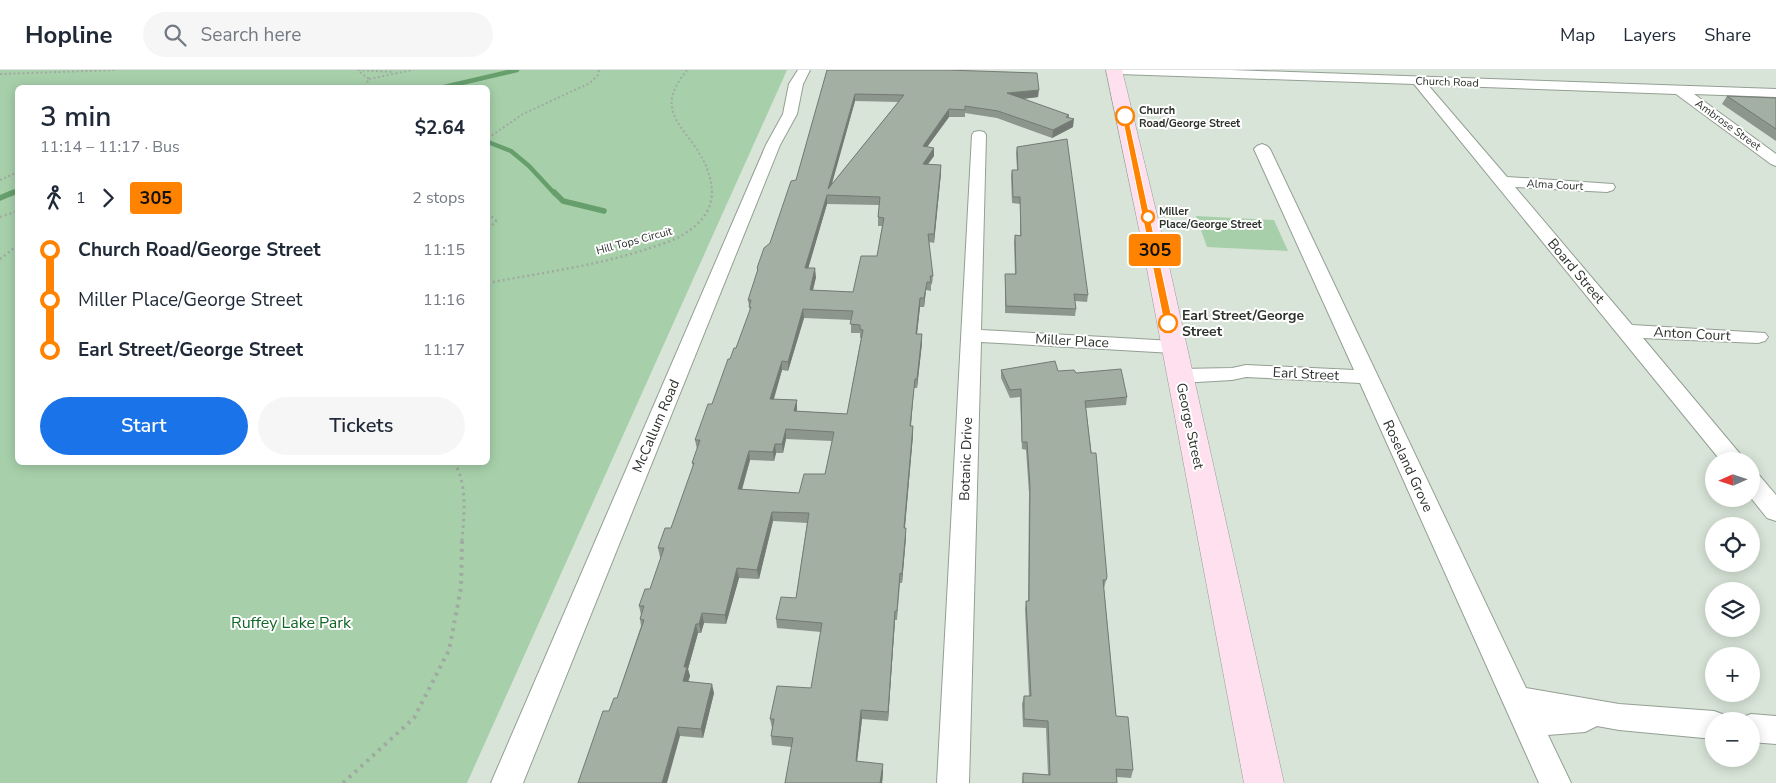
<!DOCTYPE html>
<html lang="en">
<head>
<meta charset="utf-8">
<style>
	body { margin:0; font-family:"Nunito Sans",sans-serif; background:#f6f6f7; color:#1f2937; height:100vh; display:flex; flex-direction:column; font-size:19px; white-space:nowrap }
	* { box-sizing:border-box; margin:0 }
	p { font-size:16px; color:#747a83 }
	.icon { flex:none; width:28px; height:28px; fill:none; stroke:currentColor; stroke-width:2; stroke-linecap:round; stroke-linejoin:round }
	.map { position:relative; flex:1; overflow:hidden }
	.drawer { position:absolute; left:15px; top:15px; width:475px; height:380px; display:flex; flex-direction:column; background:#fff; border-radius:8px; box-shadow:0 2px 12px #0003 }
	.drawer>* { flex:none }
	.badge { padding:0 10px; border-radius:4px; font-size:18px; line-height:32px }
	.needle { width:32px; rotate:267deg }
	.tools { position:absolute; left:1705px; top:382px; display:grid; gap:10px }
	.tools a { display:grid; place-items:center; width:55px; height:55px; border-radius:50%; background:#fff; box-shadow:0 2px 12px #0003; font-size:25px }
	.map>.badge { position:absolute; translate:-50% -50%; box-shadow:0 0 0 2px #fff }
	.legs { display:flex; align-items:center; gap:8px; height:55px; padding:0 25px; font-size:16px }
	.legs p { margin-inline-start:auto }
	.overview { display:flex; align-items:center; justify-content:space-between; height:85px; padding:0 25px }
	h1 { font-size:28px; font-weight:600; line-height:38px }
	.button { display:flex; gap:10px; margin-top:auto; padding:10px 25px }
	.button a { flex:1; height:58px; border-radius:30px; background:#1a73e8; color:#fff; font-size:20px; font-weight:600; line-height:58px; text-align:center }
	.button a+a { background:#f6f6f7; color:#1f2937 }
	ul { padding:0 25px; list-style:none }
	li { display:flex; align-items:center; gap:18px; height:50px; font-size:19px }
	li i { display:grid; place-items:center; width:8px; height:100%; margin:0 6px; background:currentColor }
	li i::after { content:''; width:12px; height:12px; margin:-6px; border:4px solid; border-radius:50%; background:#fff }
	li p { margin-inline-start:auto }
	li:first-child i { background:linear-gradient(#0000 50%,currentColor 0) }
	li:last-child i { background:linear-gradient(currentColor 50%,#0000 0) }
	header { display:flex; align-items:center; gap:30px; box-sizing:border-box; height:70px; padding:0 25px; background:#fff; border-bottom:1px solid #e0e1e3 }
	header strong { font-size:24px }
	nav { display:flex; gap:28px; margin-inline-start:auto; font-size:18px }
	.search { width:350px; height:45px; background:#f6f6f7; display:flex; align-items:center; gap:12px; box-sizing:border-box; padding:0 18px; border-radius:28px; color:#747a83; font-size:19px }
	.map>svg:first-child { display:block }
	.green { fill:#a7d0aa; fill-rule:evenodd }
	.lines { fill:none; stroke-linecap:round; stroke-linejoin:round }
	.stream-far1 { stroke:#679f6c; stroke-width:4.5 }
	.stream { stroke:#679f6c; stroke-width:5.5 }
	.street-casing { stroke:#949f94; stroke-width:2 }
	.secondary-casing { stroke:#949f94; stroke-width:1 }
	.path-far3 { stroke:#a1aaa1; stroke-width:2; stroke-dasharray:2 2.5; stroke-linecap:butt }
	.path-far2 { stroke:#a1aaa1; stroke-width:2.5; stroke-dasharray:2 3; stroke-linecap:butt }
	.path-far1 { stroke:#a1aaa1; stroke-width:3; stroke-dasharray:2.5 4; stroke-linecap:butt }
	.path { stroke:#a1aaa1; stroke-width:4; stroke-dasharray:3 5; stroke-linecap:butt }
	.street { fill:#fff; fill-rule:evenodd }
	.secondary { fill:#ffe0ef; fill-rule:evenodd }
	.wall { fill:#8d968d; fill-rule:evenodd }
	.shaded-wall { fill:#737a73 }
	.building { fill:#a4afa4; stroke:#737a73; fill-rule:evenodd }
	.line-1 { fill:#ff8200; stroke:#fff }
	.stop-1-dot { fill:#fff; stroke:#ff8200; stroke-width:2.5 }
	.labels { text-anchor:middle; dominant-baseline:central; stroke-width:4; stroke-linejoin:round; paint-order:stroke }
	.far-street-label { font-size:11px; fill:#2d322d; stroke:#fff }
	.far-stop-label { font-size:11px; font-weight:bold; fill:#2d322d; stroke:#fff; text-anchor:start }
	.street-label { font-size:14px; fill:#2d322d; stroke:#fff }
	.stop-label { font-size:14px; font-weight:bold; fill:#2d322d; stroke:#fff; text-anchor:start }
	.near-park-label { font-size:16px; fill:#116626; stroke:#fff }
</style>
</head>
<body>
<header>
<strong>Hopline</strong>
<div class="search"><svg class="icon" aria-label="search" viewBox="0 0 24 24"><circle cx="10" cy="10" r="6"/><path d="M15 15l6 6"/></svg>Search here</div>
<nav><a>Map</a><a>Layers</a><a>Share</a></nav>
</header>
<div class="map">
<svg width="1776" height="713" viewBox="0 0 1776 713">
	<rect width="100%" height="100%" fill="#d8e4d8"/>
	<g class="green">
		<path d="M0,0H787L467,713H0ZM18,18H488V392H18Z"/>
		<path d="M1196,146L1274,150L1288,181L1207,177Z"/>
	</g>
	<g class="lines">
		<g class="stream-far1">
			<path d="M440,18L517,0"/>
			<path d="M488,72L511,81L529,96L555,124"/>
			<path d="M11,124L18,121"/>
		</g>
		<g class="stream">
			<path d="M554,122L563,131L604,141"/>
			<path d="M0,128L14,122"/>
		</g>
		<defs>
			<g id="street">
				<path d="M798,0H810L803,14L797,44L780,75L523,713H491L766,75L783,44L789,14Z"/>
				<path d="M1113,0H1231L1776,19V27L1694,24L1776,84V96L1771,94L1676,24L1428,15L1507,107L1613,114L1615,117L1613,120L1607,122L1515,117L1632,255L1765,263L1768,267L1765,271L1758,273L1643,268L1746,391H1721L1414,14L1119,4Z"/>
				<path d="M979,61L984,62L986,65L981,260L1173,271L1180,273L1183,277L1180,281L1173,283L981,272L969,713H937L972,65L974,62Z"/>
				<path d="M1262,74L1267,76L1270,79L1526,618L1619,634L1714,641L1725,645L1727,651H1714V669L1619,660L1597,656L1585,662L1548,665L1571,713H1539L1360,313L1246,307L1232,310L1180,313L1173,311L1169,306L1173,301L1180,299L1232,298L1246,295L1354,300L1254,79L1257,76Z"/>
				<path d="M1751,403L1759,405L1776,425V451L1767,448L1751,428Z"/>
				<path d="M1751,644L1776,646V674L1751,672V651H1739L1740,648Z"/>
			</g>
			<path id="secondary" d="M1106,0H1122L1165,178L1284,713H1244L1143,178Z"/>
		</defs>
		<use href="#street" class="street-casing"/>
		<use href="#secondary" class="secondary-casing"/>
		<g class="path-far3">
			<path d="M358,0L392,2"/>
			<path d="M687,0C681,8 674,17 672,28C669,50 689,65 699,83C707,95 712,110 712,124"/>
			<path d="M360,2L369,9L364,18"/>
			<path d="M0,4L116,0"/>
			<path d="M369,9L412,0"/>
			<path d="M488,68L523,44L590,13L598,5L599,0"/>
			<path d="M0,110L18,102"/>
		</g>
		<g class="path-far2">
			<path d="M488,143L496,151L488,159"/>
			<path d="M0,147L18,141"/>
			<path d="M0,189L18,175"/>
			<path d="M488,213C540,203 594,196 644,180C658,175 675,171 687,162C701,153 712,140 712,122"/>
		</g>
		<path class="path-far1" d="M454,392C468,415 464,445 462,471"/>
		<path class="path" d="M343,713L414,648L449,580L461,518L462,470"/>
		<use href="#street" class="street"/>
		<use href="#secondary" class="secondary"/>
	</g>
	<g class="wall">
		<path d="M827,0L1038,27L1022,29L1069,45V48L1073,57L1052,68L997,48L965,43V47H949L927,77L934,86L928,94L941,103L934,173L929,172L933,206L932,214L931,215V221L926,220L924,237H920L917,264L922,273L917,318H914L911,356H913V365L905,458H906V467L902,513H900L897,550H895L888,651L862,649L857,691L883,703L882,713H785L792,677L772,675L771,666L772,658L770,649L811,618L821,562L777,558L776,549L796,528L807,453L773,451L759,509L739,508L726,554L704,553L701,563H698L688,599L690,606L688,612L714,623L703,668L680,666L609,641L617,628L641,556L640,549L641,545L639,536L650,519L661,487H660L658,478L671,458L693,396L692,393L697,379L695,370L712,334L730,289L736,278L750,241L748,230L757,202V198L770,173L796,110ZM855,31L898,32L832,114ZM827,134L879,135L878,147V156H882L877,186L853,222L813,220L816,207L808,198ZM804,248L851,250V263H860V268H861L847,344L797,341V339L774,329L782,300L788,301ZM786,369L832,371L825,404L799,423L742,420L750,390L774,391L776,383H783Z"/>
		<path d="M1727,26L1776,28V71L1722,34Z"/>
		<path d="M1017,77L1088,225L1087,232L1075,231L1076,239L1075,246L1005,243V204H1015L1014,172L1015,165L1020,166V134L1012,133L1011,106L1012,100H1017L1016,83Z"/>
		<path d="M1001,300L1058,301L1076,303L1127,327L1126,335L1086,338L1107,507L1104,518L1116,646L1133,700L1131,708L1117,707V713H1022L1023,703L1048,705L1046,658L1023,657L1022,634L1024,626H1029L1025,539L1026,531H1028L1029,423L1026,380L1022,379L1020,327L1010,328L1001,308Z"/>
	</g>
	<g class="shaded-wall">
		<path d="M1039,20L1038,27L1006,31L1007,23Z"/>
		<path d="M855,24V31L828,127V119Z"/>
		<path d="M949,39V47L922,84L923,76Z"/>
		<path d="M1074,49L1073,57L1052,68L1053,60Z"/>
		<path d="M934,78V86L922,102L923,94Z"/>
		<path d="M941,95V103L934,173V164Z"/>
		<path d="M827,125V134L806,206L805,198Z"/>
		<path d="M815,198L816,207L811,228L810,220Z"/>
		<path d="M927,212L926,220L924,237V228Z"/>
		<path d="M920,228V237L916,273V264Z"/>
		<path d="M803,239L804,248L788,301V292Z"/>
		<path d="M922,264V273L917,318V309Z"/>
		<path d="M782,291V300L771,338L770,329Z"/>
		<path d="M915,309L914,318L910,365V356Z"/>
		<path d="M797,330V339L795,350L794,341Z"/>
		<path d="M913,356V365L904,467V458Z"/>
		<path d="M786,359V369L783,383L782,374Z"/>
		<path d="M775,374L776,383L774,391L773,382Z"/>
		<path d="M749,381L750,390L739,429L738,419Z"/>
		<path d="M772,442L773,451L759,509L757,500Z"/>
		<path d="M906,458V467L902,513V504Z"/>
		<path d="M737,498L739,508L726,554L725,545Z"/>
		<path d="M895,541V550L888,651V642Z"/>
		<path d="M702,543L704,553L701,563L699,554Z"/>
		<path d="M696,554L698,563L688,599L690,606L685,621L683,611L684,597Z"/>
		<path d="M712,614L714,623L703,668L701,659Z"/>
		<path d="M861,640L862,649L856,700V691Z"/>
		<path d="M678,657L680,666L667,713H662Z"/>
		<path d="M883,694V703L882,713H880Z"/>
	</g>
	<g class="building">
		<path d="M827,0H947L1037,3L1039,20L1007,23L1069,45L1066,47L1074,49L1053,60L998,41L965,36V40L949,39L923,76L934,78L923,94L941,95L934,164H928L933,206H930L931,212H927L924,228H920L916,264H922L917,309H915L910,356H913L904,458H906L902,504L900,503L897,541H895L888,642L861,640L856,691L883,694L880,713H785L793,668L771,666L774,649H770L777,616L811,618L822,553L776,549L781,527L796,528L809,443L772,442L757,500L737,498L725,545L702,543L699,554H696L684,597H687L683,611L712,614L701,659L678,657L662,713H578L603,641H609L614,628H617L644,550L640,549L644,536H639L645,519H650L664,478H658L665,458H671L694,393H692L700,370H695L708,334H712L728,289H730L734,278H736L751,237H749L751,230H748L758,199L757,198L764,178L770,173L791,111L796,110ZM855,24L904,25L828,119ZM827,125L880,127L878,147L884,148L877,186H861L853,222L810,220L815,198H805ZM803,239L853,241L850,254L860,255V259L863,260L847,344L794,341L797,330L770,329L782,291L788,292ZM786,359L834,362L825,404H804L799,423L738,419L749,381L773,382L775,374H782Z"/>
		<path d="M1727,26L1776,28V59Z"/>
		<path d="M1067,69L1088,225L1074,224L1076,239L1006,236L1005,204H1016L1015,165L1021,166L1020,127H1013L1012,100H1018L1017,77Z"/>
		<path d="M1055,291L1058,301L1074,300L1076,303L1121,299L1127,327L1085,331L1091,383H1096L1097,394L1107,507L1106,510H1103L1116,646L1128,647L1133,700L1116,699L1117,713H1023V703L1050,705L1048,651L1024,649V626H1031L1026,531H1029L1030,416L1027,372H1022L1021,319L1010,320L1001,300Z"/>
	</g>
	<path class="line-1" d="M1125,44L1128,46L1173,253L1168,255L1164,253L1122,46Z"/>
	<g class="stop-1-dot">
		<circle cx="1125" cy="46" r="9"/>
		<circle cx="1148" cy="147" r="6"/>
		<circle cx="1168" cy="253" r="9"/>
	</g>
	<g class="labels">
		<g class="far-street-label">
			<text transform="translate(1447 12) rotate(2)">Church Road</text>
			<text transform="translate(1728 55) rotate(36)">Ambrose Street</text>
			<text transform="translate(1555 115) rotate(3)">Alma Court</text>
			<text transform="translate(634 171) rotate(-15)">Hill Tops Circuit</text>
		</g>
		<g class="far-stop-label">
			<text x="1139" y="40">Church<tspan x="1139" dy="13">Road/George Street</tspan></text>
			<text x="1159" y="141">Miller<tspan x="1159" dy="13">Place/George Street</tspan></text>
		</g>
		<g class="street-label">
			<text transform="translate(1576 201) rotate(50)">Board Street</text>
			<text transform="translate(1692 264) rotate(3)">Anton Court</text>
			<text transform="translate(1072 271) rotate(3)">Miller Place</text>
			<text transform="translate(1306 304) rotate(3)">Earl Street</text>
			<text transform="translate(656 356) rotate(-67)">McCallum Road</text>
			<text transform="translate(1190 356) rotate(78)">George Street</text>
			<text transform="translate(966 389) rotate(-88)">Botanic Drive</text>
			<text transform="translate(1408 396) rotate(65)">Roseland Grove</text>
		</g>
		<g class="stop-label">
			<text x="1182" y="245">Earl Street/George<tspan x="1182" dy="16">Street</tspan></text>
		</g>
		<g class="near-park-label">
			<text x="291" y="553">Ruffey Lake Park</text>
		</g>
	</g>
</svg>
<div class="tools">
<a><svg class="needle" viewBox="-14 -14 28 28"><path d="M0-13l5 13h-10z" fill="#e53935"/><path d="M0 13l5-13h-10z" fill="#747a83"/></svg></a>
<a><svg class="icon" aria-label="locate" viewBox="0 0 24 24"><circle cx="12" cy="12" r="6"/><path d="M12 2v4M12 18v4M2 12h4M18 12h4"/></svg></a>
<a><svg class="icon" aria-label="layers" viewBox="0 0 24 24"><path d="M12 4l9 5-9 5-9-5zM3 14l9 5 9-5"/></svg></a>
<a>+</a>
<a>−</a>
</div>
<b class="badge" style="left:1155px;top:180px;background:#ff8200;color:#111">305</b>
<section class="drawer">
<div class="overview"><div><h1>3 min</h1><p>11:14 – 11:17 · Bus</p></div><b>$2.64</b></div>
<div class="legs"><svg class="icon" aria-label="walk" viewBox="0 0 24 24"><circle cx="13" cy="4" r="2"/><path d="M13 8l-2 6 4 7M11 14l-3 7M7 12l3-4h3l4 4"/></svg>1<svg class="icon" aria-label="forward" viewBox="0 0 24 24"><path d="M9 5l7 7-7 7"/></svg><b class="badge" style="background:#ff8200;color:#111">305</b><p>2 stops</p></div>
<ul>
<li><i style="color:#ff8200"></i><b>Church Road/George Street</b><p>11:15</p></li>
<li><i style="color:#ff8200"></i><span>Miller Place/George Street</span><p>11:16</p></li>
<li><i style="color:#ff8200"></i><b>Earl Street/George Street</b><p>11:17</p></li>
</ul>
<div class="button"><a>Start</a><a>Tickets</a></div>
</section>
</div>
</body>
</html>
